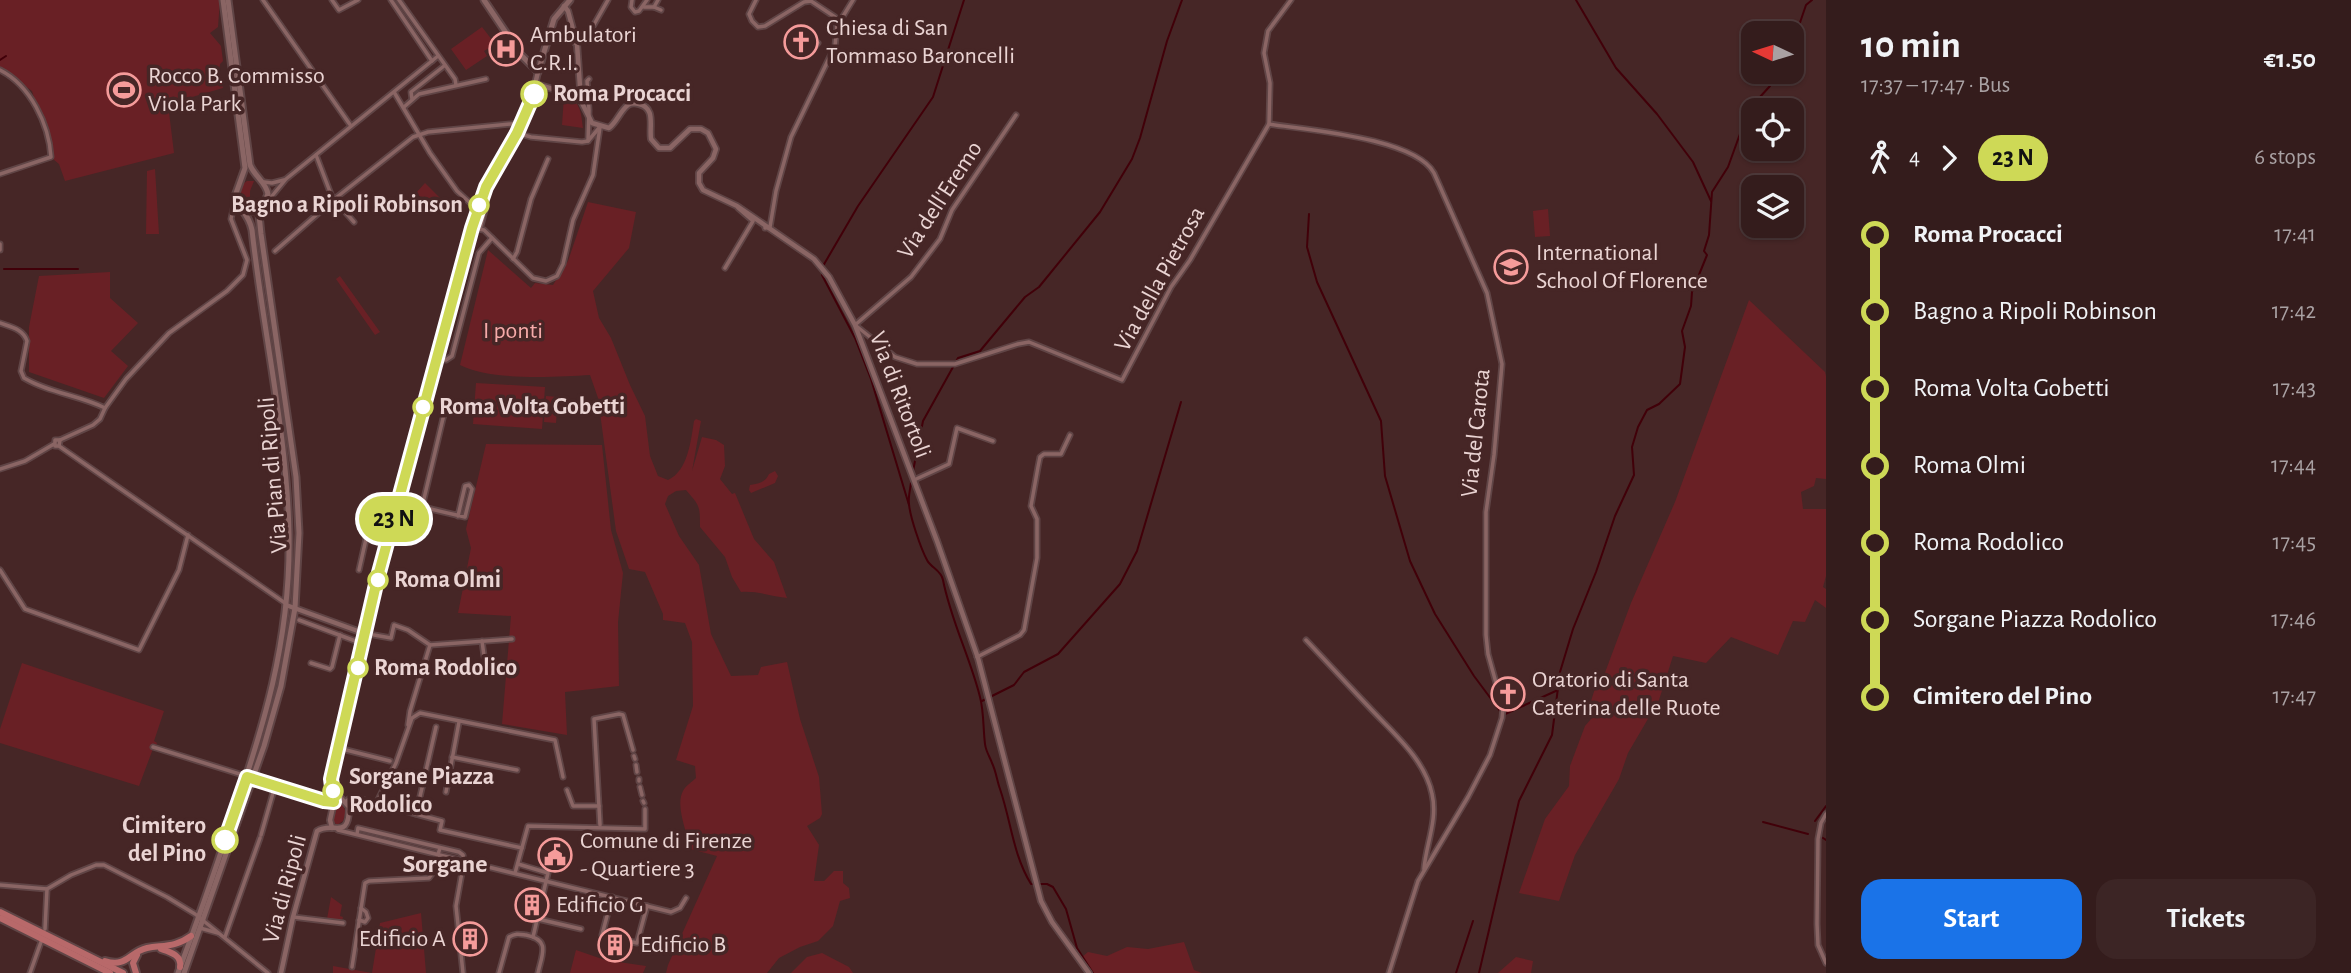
<!DOCTYPE html>
<html lang="en">
<head>
<meta charset="utf-8">
<style>
	body { margin:0; font-family:"Alegreya Sans",sans-serif; background:#3c2525; color:#f1f3f6; height:100vh; display:flex; flex-direction:column; font-size:26px; white-space:nowrap }
	* { box-sizing:border-box; margin:0 }
	p { font-size:23px; color:#a9a1a3 }
	.icon { flex:none; width:38px; height:38px; fill:none; stroke:currentColor; stroke-width:2; stroke-linecap:round; stroke-linejoin:round }
	.map { position:relative; flex:1; overflow:hidden }
	.side { display:flex; flex-direction:column; background:#341c1c; width:525px }
	.side>* { flex:none }
	.badge { padding:0 14px; border-radius:23px; font-size:24px; line-height:46px }
	.needle { width:46px; rotate:274deg }
	.fabs { position:absolute; left:1741px; top:21px; display:grid; gap:14px }
	.fabs a { display:grid; place-items:center; width:63px; height:63px; border-radius:14px; background:#341c1c; box-shadow:0 2px 5px #0004,0 0 0 2px #4e3a3b; font-size:35px }
	.map>.badge { position:absolute; translate:-50% -50%; box-shadow:0 0 0 4px #fff }
	.legs { display:flex; align-items:center; gap:10px; height:77px; padding:0 35px; font-size:23px }
	.legs p { margin-inline-start:auto }
	.headline { display:flex; align-items:center; justify-content:space-between; height:119px; padding:0 35px }
	h1 { font-size:38px; font-weight:700; line-height:52px }
	.primary-button { display:flex; gap:14px; margin-top:auto; padding:14px 35px }
	.primary-button a { flex:1; height:80px; border-radius:21px; background:#1a73e8; color:#fff; font-size:28px; font-weight:700; line-height:80px; text-align:center }
	.primary-button a+a { background:#3c2525; color:#f1f3f6 }
	ul { padding:0 35px; list-style:none }
	li { display:flex; align-items:center; gap:24px; height:77px; font-size:26px }
	li i { display:grid; place-items:center; width:10px; height:100%; margin:0 9px; background:currentColor }
	li i::after { content:''; width:18px; height:18px; margin:-9px; border:5px solid; border-radius:50%; background:#341c1c }
	li p { margin-inline-start:auto }
	li:first-child i { background:linear-gradient(#0000 50%,currentColor 0) }
	li:last-child i { background:linear-gradient(currentColor 50%,#0000 0) }
	main { display:flex; flex:1; min-height:0 }
	.map>svg:first-child { display:block }
	.green { fill:#692025 }
	.lines { fill:none; stroke-linecap:round; stroke-linejoin:round }
	.stream { stroke:#410009; stroke-width:2 }
	.minor-casing { stroke:#604546; stroke-width:7 }
	.tertiary-casing { stroke:#604546; stroke-width:8 }
	.secondary-casing { stroke:#604546; stroke-width:9 }
	.trunk-casing { stroke:#604546; stroke-width:10 }
	.minor { stroke:#8a6564; stroke-width:3.5 }
	.tertiary { stroke:#8a6564; stroke-width:4.5 }
	.secondary { stroke:#8a6564; stroke-width:5 }
	.trunk { stroke:#b8696a; stroke-width:6 }
	.line-1-casing { stroke:#fff; stroke-width:16 }
	.line-1 { stroke:#ced956; stroke-width:10 }
	.stop-1-dot { fill:#fff; stroke:#ced956; stroke-width:3.5 }
	.labels { text-anchor:middle; dominant-baseline:central; stroke-width:7; stroke-linejoin:round; paint-order:stroke }
	.poi-label { font-size:24px; fill:#ead4d3; stroke:#462626; text-anchor:start }
	.stop-label { font-size:24px; font-weight:bold; fill:#ead4d3; stroke:#462626; text-anchor:start }
	.street-label { font-size:24px; fill:#ead4d3; stroke:#462626 }
	.park-label { font-size:24px; fill:#f6aaa9; stroke:#462626 }
	.neighbourhood-label { font-size:26px; font-weight:bold; fill:#ead4d3; stroke:#462626 }
</style>
</head>
<body>
<main>
<div class="map">
<svg width="1826" height="973" viewBox="0 0 1826 973">
	<rect width="100%" height="100%" fill="#462626"/>
	<g class="green">
		<path d="M0,0H220L218,27L210,33L221,46L223,61L220,64L219,72L223,88L168,104L174,153L65,181L59,164L53,159L32,91L0,68Z"/>
		<path d="M482,27L496,45H494L484,51L487,56L466,70L451,49Z"/>
		<path d="M564,96C581,101 581,112 583,128L562,125Z"/>
		<path d="M155,169L159,234H146L147,171Z"/>
		<path d="M247,181H254L250,191V208C236,204 235,189 247,181Z"/>
		<path d="M425,183L440,198L432,207L416,193Z"/>
		<path d="M588,202L636,212L629,248L593,291L599,318L611,338L630,385L645,416L650,456L658,476L668,480C688,471 691,440 694,421L696,419L701,421L692,471L702,437L716,440L724,445L725,466L720,479L732,494L735,493L754,539L774,562L787,598C770,596 759,591 741,592L732,577L725,557L700,527C700,506 700,506 686,490L676,491L668,496L665,504L679,536L699,565L711,634L731,676L758,675L761,667L787,662L800,719L819,777L822,814L820,818L807,826L819,845L814,881H824L834,871H843V883L849,888L850,898L840,901L833,926L818,941L800,947L779,958L767,973H666L668,965L717,856L690,849C687,831 675,806 683,791C685,786 692,782 696,778L695,766L676,760L693,706L692,642L685,623L663,620V614L645,572L629,569L616,531L598,398L590,375C555,377 491,381 460,365L488,250L531,288L535,283L553,285L568,261Z"/>
		<path d="M1548,209L1550,236L1535,237L1533,211Z"/>
		<path d="M110,272V298L138,323L111,351L128,366L104,398L29,372V327L39,276Z"/>
		<path d="M340,276L380,332L375,335L336,279Z"/>
		<path d="M1749,300L1825,372L1826,376V479L1816,478L1814,486L1801,492L1803,509H1826V576L1823,587L1826,589V608L1815,600L1805,622L1793,621L1778,655L1731,637L1706,663L1673,656L1659,700L1628,753L1619,779L1575,855L1559,901L1519,893L1545,819L1569,786L1570,766L1585,726L1603,705L1591,701L1599,676L1603,678L1631,603L1675,502Z"/>
		<path d="M476,383L545,387L542,429L473,424Z"/>
		<path d="M546,396L558,397L556,423L544,422Z"/>
		<path d="M486,444L602,445L611,530L623,573L618,622L619,686L565,692L567,735L502,724L511,616L458,613L471,548L466,529Z"/>
		<path d="M775,471L778,476L775,483L751,493L749,490L750,485C759,483 765,483 769,474Z"/>
		<path d="M22,663L164,711L154,741L157,743L156,746H154L139,786L0,743V729Z"/>
		<path d="M338,804H342L346,812L343,821L337,825L333,821Z"/>
		<path d="M331,897L342,905L340,916L343,917L342,921L327,919Z"/>
		<path d="M421,913L426,973H333V966L372,973L380,923Z"/>
		<path d="M1184,942L1194,970L1202,973H1092L1081,958L1088,952L1107,956L1127,947L1148,949Z"/>
		<path d="M576,950L605,960L646,966L643,973H570Z"/>
		<path d="M822,953L849,967L853,973H791L807,957Z"/>
		<path d="M1516,957L1533,961L1531,973H1498Z"/>
	</g>
	<g class="lines">
		<g class="stream">
			<path d="M1576,0L1616,68L1657,114L1693,162L1711,201"/>
			<path d="M1792,46L1806,5L1812,0"/>
			<path d="M0,60L6,56"/>
			<path d="M1309,214L1307,247L1317,282L1381,421L1385,476L1410,561L1435,614L1474,676L1503,715L1558,690"/>
			<path d="M823,266L858,206L933,97L964,0"/>
			<path d="M4,269H78"/>
			<path d="M822,271V275L855,338L871,379L909,505"/>
			<path d="M913,471L923,421L958,358L980,351L1025,297L1039,287L1100,212L1132,159L1140,138L1167,41L1182,0"/>
			<path d="M911,483C910,490 908,498 909,504C910,517 921,549 927,560C931,568 941,570 943,580C951,621 970,657 980,697C984,712 983,728 985,744C986,752 990,757 992,763C996,771 997,781 1000,789C1011,821 1013,855 1031,884H1047L1053,887L1066,909L1077,948L1093,973"/>
			<path d="M982,701L1014,685L1024,672L1058,654L1120,584L1137,551L1181,402"/>
			<path d="M1815,821L1826,806"/>
			<path d="M1763,822L1808,834"/>
			<path d="M1823,838L1826,840"/>
			<path d="M1456,973L1473,921"/>
			<path d="M1479,973L1519,801L1552,735L1560,672L1573,629L1596,572L1615,516L1634,475L1632,447L1638,427L1647,410L1659,404L1680,384L1685,347L1682,331L1691,306L1692,292L1707,255L1704,251L1709,235L1712,192L1728,167L1749,109L1770,86L1777,72"/>
		</g>
		<defs>
			<g id="minor">
				<path d="M263,0L351,126"/>
				<path d="M332,0L339,10L358,0"/>
				<path d="M391,0L432,61"/>
				<path d="M399,0L455,79L456,85"/>
				<path d="M632,0L631,7L635,12L639,11L647,0"/>
				<path d="M756,0L749,14L752,21L758,27L765,26L804,2L811,1L835,17L837,26"/>
				<path d="M644,7H654L658,0"/>
				<path d="M654,7L661,10"/>
				<path d="M799,33L818,43L809,53L804,55L791,43Z"/>
				<path d="M581,40L592,28L608,0"/>
				<path d="M0,70C30,85 49,124 51,157L0,174"/>
				<path d="M394,92L430,153L457,191L478,210"/>
				<path d="M412,99L411,92L444,66"/>
				<path d="M404,107L419,94L486,79"/>
				<path d="M1016,115L952,210L940,239L911,277L855,325L895,357L917,364H955L1018,344L1029,342L1122,380L1171,287L1190,260L1269,124L1270,83L1264,53L1268,31L1291,0"/>
				<path d="M1269,124C1308,130 1415,138 1434,173L1487,293L1502,364L1494,455L1486,512V635L1488,654L1503,708L1502,718L1490,755L1468,797L1418,881L1389,973"/>
				<path d="M517,133L531,137L582,142L588,141L599,128"/>
				<path d="M588,141L589,110L587,81L589,79"/>
				<path d="M316,155L332,197L354,222"/>
				<path d="M264,182L272,183L284,180"/>
				<path d="M267,202L286,179L438,56"/>
				<path d="M473,228L484,230L533,278L546,281L557,276L563,264L573,220L593,175L600,127"/>
				<path d="M765,228L770,227L776,191L791,137L835,46L837,26L853,0"/>
				<path d="M480,229L485,210L480,202"/>
				<path d="M0,244V250"/>
				<path d="M275,251L337,197L413,137L428,132L521,123"/>
				<path d="M513,259L517,252L531,199L548,159"/>
				<path d="M725,268L753,221L738,208"/>
				<path d="M0,323C11,327 23,329 27,341L21,371L24,378C49,393 79,395 105,408"/>
				<path d="M439,359L446,360L452,356L479,253L492,238"/>
				<path d="M60,440L93,425L100,419L105,408L126,379L169,333L227,291L243,275L247,260L231,219L235,200"/>
				<path d="M59,446L60,440H55V446H59L285,603"/>
				<path d="M0,469L25,461L54,444"/>
				<path d="M914,480L949,464L957,428L993,441"/>
				<path d="M399,501C421,507 443,512 465,517L472,489L469,485L465,486L458,516"/>
				<path d="M422,507L445,410"/>
				<path d="M387,544L366,539L376,504L397,509"/>
				<path d="M0,570L25,609L139,650L179,570L188,535"/>
				<path d="M359,570L366,539"/>
				<path d="M299,620L358,642"/>
				<path d="M374,635L391,638L394,625L408,630L430,645L512,639"/>
				<path d="M1306,640C1327,662 1348,685 1369,707C1392,732 1425,759 1432,794C1438,820 1426,844 1424,869"/>
				<path d="M482,641L484,656"/>
				<path d="M977,657L1020,635L1024,630L1037,558V519L1031,506L1038,467L1040,457L1044,454H1061L1070,435"/>
				<path d="M311,663L330,669L332,667L340,635"/>
				<path d="M408,725L410,711L430,645"/>
				<path d="M153,747L333,803"/>
				<path d="M338,748L390,761"/>
				<path d="M634,756L635,759"/>
				<path d="M452,757L517,770"/>
				<path d="M636,765L637,772"/>
				<path d="M639,779V781"/>
				<path d="M640,787L642,795"/>
				<path d="M567,790L573,806H599"/>
				<path d="M446,792L459,722"/>
				<path d="M643,801L644,803"/>
				<path d="M345,802L350,798L360,799L442,821L440,830L522,848"/>
				<path d="M376,804L396,763L412,718L420,713L555,740L563,777"/>
				<path d="M416,814L436,727"/>
				<path d="M1826,814L1821,823L1818,839L1817,924L1818,945L1826,963"/>
				<path d="M600,825L594,719L619,714L623,715L633,750"/>
				<path d="M338,830L671,912L680,908L686,898"/>
				<path d="M357,834L358,828L459,852L463,855L464,861L456,906L463,973"/>
				<path d="M261,835L275,786"/>
				<path d="M518,864L548,873L533,937"/>
				<path d="M515,873L528,826L645,829V809"/>
				<path d="M0,885L47,889L71,875L96,865H104L167,897L195,914L268,973"/>
				<path d="M612,897L602,935L637,943L647,906"/>
				<path d="M293,917L343,923"/>
				<path d="M538,919L581,929"/>
				<path d="M359,920L365,922L368,918L366,912L361,908"/>
				<path d="M200,928L218,933"/>
				<path d="M45,929L47,889"/>
				<path d="M225,937L260,838"/>
				<path d="M352,967L365,883L369,881L429,878L432,874L440,848"/>
				<path d="M30,973L41,942"/>
				<path d="M499,973L509,937C516,933 519,934 526,935C551,940 542,954 538,973"/>
			</g>
			<g id="tertiary">
				<path d="M564,6L568,11L575,37L573,41L577,44L581,101L592,123L609,128C617,122 620,111 628,105C631,103 635,103 639,104C656,108 649,126 651,139L659,148H670L690,129H701L708,133L716,149L713,158L699,173V183L703,190L737,206L814,259L829,277L855,325L937,541L978,658L1041,901L1052,922L1089,973"/>
				<path d="M575,37H579L581,40L577,44"/>
				<path d="M536,84L570,94L580,101"/>
				<path d="M286,605L366,634"/>
				<path d="M334,802L331,779L378,580L473,228L486,187L530,105L538,72"/>
				<path d="M332,828L330,820L334,802"/>
				<path d="M281,973L293,917L317,831C333,820 349,842 349,807L332,788"/>
			</g>
			<g id="secondary">
				<path d="M228,0L250,165C255,177 266,182 268,194L262,208L254,211L245,210"/>
				<path d="M484,0L521,55L538,72L554,19L570,0"/>
				<path d="M178,973C196,925 213,877 229,828C263,730 291,640 289,534C287,432 263,331 252,230C248,211 238,210 235,196L245,168L223,0"/>
				<path d="M184,973L264,746L281,686L295,608L299,533L296,477L261,234L259,215L262,208"/>
			</g>
			<g id="trunk">
				<path d="M0,912L123,973"/>
				<path d="M0,918L110,973"/>
				<path d="M161,949C170,952 182,955 180,967"/>
				<path d="M105,961C127,968 129,952 147,948C164,945 176,947 191,936"/>
				<path d="M136,973L133,963L137,955"/>
			</g>
		</defs>
		<use href="#minor" class="minor-casing"/>
		<use href="#tertiary" class="tertiary-casing"/>
		<use href="#secondary" class="secondary-casing"/>
		<use href="#trunk" class="trunk-casing"/>
		<use href="#minor" class="minor"/>
		<use href="#tertiary" class="tertiary"/>
		<use href="#secondary" class="secondary"/>
		<use href="#trunk" class="trunk"/>
	</g>
	<g class="lines">
		<defs>
			<path id="line-1" d="M225,840L247,777L324,801L334,802L331,779L377,580L472,228L486,187L517,133L534,94"/>
		</defs>
		<use href="#line-1" class="line-1-casing"/>
		<use href="#line-1" class="line-1"/>
	</g>
	<defs>
		<symbol id="church-ring" viewBox="-11 -11 22 22"><circle r="9.5" fill="#462626" stroke="#f59b9a" stroke-width="1.5"/><path d="M-1.2-6h2.4v3.5h3.3v2.4h-3.3V6h-2.4V-.1h-3.3v-2.4h3.3Z" fill="#f59b9a"/></symbol>
		<symbol id="hospital-ring" viewBox="-11 -11 22 22"><circle r="9.5" fill="#462626" stroke="#f59b9a" stroke-width="1.5"/><path d="M-5-5h3v3.5h4V-5h3V5h-3V1.5h-4V5h-3Z" fill="#f59b9a"/></symbol>
		<symbol id="stadium-ring" viewBox="-11 -11 22 22"><circle r="9.5" fill="#462626" stroke="#f59b9a" stroke-width="1.5"/><path d="M0-5a6.5 5 0 1 0 0 10a6.5 5 0 1 0 0-10ZM-3.5-1.8h7v3.6h-7Z" fill="#f59b9a"/></symbol>
		<symbol id="school-ring" viewBox="-11 -11 22 22"><circle r="9.5" fill="#462626" stroke="#f59b9a" stroke-width="1.5"/><path d="M0-5L7-2L0 1L-7-2ZM-4 1L0 2.5L4 1V4Q0 6-4 4Z" fill="#f59b9a"/></symbol>
		<symbol id="civic-ring" viewBox="-11 -11 22 22"><circle r="9.5" fill="#462626" stroke="#f59b9a" stroke-width="1.5"/><path d="M-.6-6.5H3V-4.5H.6V-3L4-1V1h2V6H-6V1h2V-1L-.6-3ZM-1.2 2.5V6h2.4V2.5Z" fill="#f59b9a"/></symbol>
		<symbol id="building-ring" viewBox="-11 -11 22 22"><circle r="9.5" fill="#462626" stroke="#f59b9a" stroke-width="1.5"/><path d="M-4-6H4V6H1V3H-1V6H-4ZM-2.5-4.3h1.7v1.8h-1.7ZM.8-4.3h1.7v1.8H.8ZM-2.5-1h1.7V.8h-1.7ZM.8-1h1.7V.8H.8Z" fill="#f59b9a"/></symbol>
	</defs>
	<g fill-rule="evenodd">
		<use href="#church-ring" x="782" y="23" width="38" height="38"/>
		<use href="#hospital-ring" x="487" y="30" width="38" height="38"/>
		<use href="#stadium-ring" x="105" y="71" width="38" height="38"/>
		<use href="#school-ring" x="1492" y="248" width="38" height="38"/>
		<use href="#church-ring" x="1489" y="675" width="38" height="38"/>
		<use href="#civic-ring" x="536" y="836" width="38" height="38"/>
		<use href="#building-ring" x="513" y="886" width="38" height="38"/>
		<use href="#building-ring" x="451" y="920" width="38" height="38"/>
		<use href="#building-ring" x="596" y="926" width="38" height="38"/>
	</g>
	<g class="stop-1-dot">
		<circle cx="534" cy="94" r="12"/>
		<circle cx="479" cy="205" r="9"/>
		<circle cx="423" cy="407" r="9"/>
		<circle cx="378" cy="580" r="9"/>
		<circle cx="358" cy="668" r="9"/>
		<circle cx="333" cy="791" r="9"/>
		<circle cx="225" cy="840" r="12"/>
	</g>
	<g class="labels">
		<g class="poi-label">
			<text x="826" y="28">Chiesa di San<tspan x="826" dy="28">Tommaso Baroncelli</tspan></text>
			<text x="530" y="35">Ambulatori<tspan x="530" dy="28">C.R.I.</tspan></text>
			<text x="148" y="76">Rocco B. Commisso<tspan x="148" dy="28">Viola Park</tspan></text>
			<text x="1536" y="253">International<tspan x="1536" dy="28">School Of Florence</tspan></text>
			<text x="1532" y="680">Oratorio di Santa<tspan x="1532" dy="28">Caterina delle Ruote</tspan></text>
			<text x="580" y="841">Comune di Firenze<tspan x="580" dy="28">- Quartiere 3</tspan></text>
			<text x="556" y="905">Edificio G</text>
			<text x="446" y="939" text-anchor="end">Edificio A</text>
			<text x="640" y="945">Edificio B</text>
		</g>
		<g class="stop-label">
			<text x="553" y="94">Roma Procacci</text>
			<text x="463" y="205" text-anchor="end">Bagno a Ripoli Robinson</text>
			<text x="439" y="407">Roma Volta Gobetti</text>
			<text x="394" y="580">Roma Olmi</text>
			<text x="374" y="668">Roma Rodolico</text>
			<text x="349" y="777">Sorgane Piazza<tspan x="349" dy="28">Rodolico</tspan></text>
			<text x="206" y="826" text-anchor="end">Cimitero<tspan x="206" dy="28">del Pino</tspan></text>
		</g>
		<g class="street-label">
			<text transform="translate(940 200) rotate(-57)">Via dell'Eremo</text>
			<text transform="translate(1160 279) rotate(-61)">Via della Pietrosa</text>
			<text transform="translate(900 395) rotate(69)">Via di Ritortoli</text>
			<text transform="translate(1476 433) rotate(-84)">Via del Carota</text>
			<text transform="translate(273 475) rotate(-95)">Via Pian di Ripoli</text>
			<text transform="translate(285 889) rotate(-75)">Via di Ripoli</text>
		</g>
		<g class="park-label">
			<text x="513" y="331">I ponti</text>
		</g>
		<g class="neighbourhood-label">
			<text x="445" y="864">Sorgane</text>
		</g>
	</g>
</svg>
<div class="fabs">
<a><svg class="needle" viewBox="-14 -14 28 28"><path d="M0-13l5 13h-10z" fill="#e53935"/><path d="M0 13l5-13h-10z" fill="#a9a1a3"/></svg></a>
<a><svg class="icon" aria-label="locate" viewBox="0 0 24 24"><circle cx="12" cy="12" r="6"/><path d="M12 2v4M12 18v4M2 12h4M18 12h4"/></svg></a>
<a><svg class="icon" aria-label="layers" viewBox="0 0 24 24"><path d="M12 4l9 5-9 5-9-5zM3 14l9 5 9-5"/></svg></a>
</div>
<b class="badge" style="left:394px;top:519px;background:#ced956;color:#111">23 N</b>
</div>
<section class="side">
<div class="headline"><div><h1>10 min</h1><p>17:37 – 17:47 · Bus</p></div><b>€1.50</b></div>
<div class="legs"><svg class="icon" aria-label="walk" viewBox="0 0 24 24"><circle cx="13" cy="4" r="2"/><path d="M13 8l-2 6 4 7M11 14l-3 7M7 12l3-4h3l4 4"/></svg>4<svg class="icon" aria-label="forward" viewBox="0 0 24 24"><path d="M9 5l7 7-7 7"/></svg><b class="badge" style="background:#ced956;color:#111">23 N</b><p>6 stops</p></div>
<ul>
<li><i style="color:#ced956"></i><b>Roma Procacci</b><p>17:41</p></li>
<li><i style="color:#ced956"></i><span>Bagno a Ripoli Robinson</span><p>17:42</p></li>
<li><i style="color:#ced956"></i><span>Roma Volta Gobetti</span><p>17:43</p></li>
<li><i style="color:#ced956"></i><span>Roma Olmi</span><p>17:44</p></li>
<li><i style="color:#ced956"></i><span>Roma Rodolico</span><p>17:45</p></li>
<li><i style="color:#ced956"></i><span>Sorgane Piazza Rodolico</span><p>17:46</p></li>
<li><i style="color:#ced956"></i><b>Cimitero del Pino</b><p>17:47</p></li>
</ul>
<div class="primary-button"><a>Start</a><a>Tickets</a></div>
</section>
</main>
</body>
</html>
